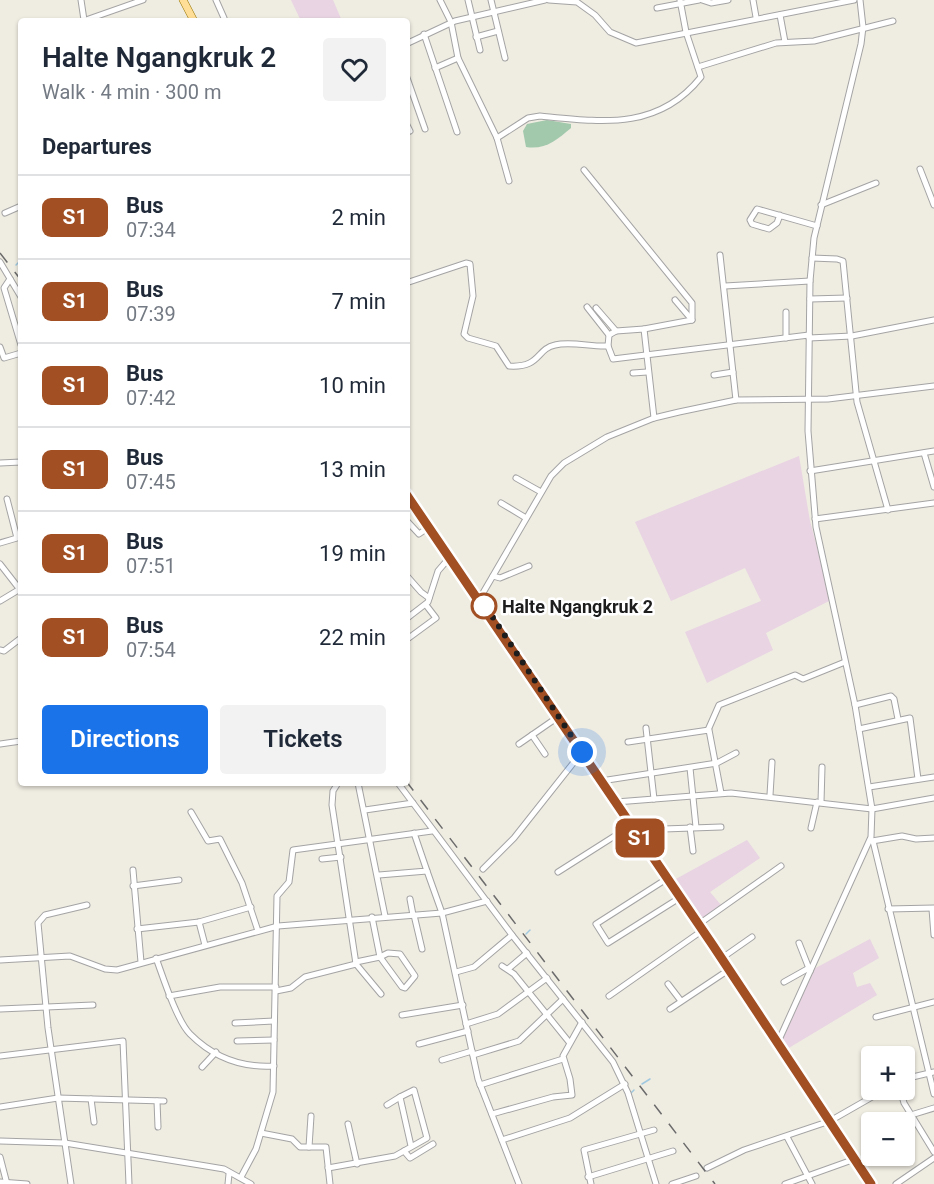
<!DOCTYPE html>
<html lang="en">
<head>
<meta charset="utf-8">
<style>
	body { margin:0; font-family:Roboto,sans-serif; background:#f2f2f3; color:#1f2937; height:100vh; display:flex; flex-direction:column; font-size:22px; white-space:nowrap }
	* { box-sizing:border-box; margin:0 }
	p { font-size:20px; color:#747a83 }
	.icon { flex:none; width:33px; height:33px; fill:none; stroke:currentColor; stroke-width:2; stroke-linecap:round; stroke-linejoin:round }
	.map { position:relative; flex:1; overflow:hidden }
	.sheet { position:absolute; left:18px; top:18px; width:392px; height:768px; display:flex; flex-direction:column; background:#fff; border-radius:6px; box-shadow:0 2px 4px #0004 }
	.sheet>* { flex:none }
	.badge { padding:0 12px; border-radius:9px; font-size:21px; line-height:39px }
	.tools { position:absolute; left:861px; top:1046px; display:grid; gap:12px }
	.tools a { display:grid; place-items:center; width:54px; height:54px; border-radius:6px; background:#fff; box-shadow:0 2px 4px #0004; font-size:30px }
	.you { position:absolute; width:30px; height:30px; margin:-15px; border:4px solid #fff; border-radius:50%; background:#1a73e8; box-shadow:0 0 0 9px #1a73e833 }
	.map>.badge { position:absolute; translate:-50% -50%; box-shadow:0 0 0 3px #fff }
	h2 { padding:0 24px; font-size:22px; line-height:54px }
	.round { display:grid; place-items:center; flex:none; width:63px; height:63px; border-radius:6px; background:#f2f2f3 }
	.head { display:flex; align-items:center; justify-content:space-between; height:102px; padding:0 24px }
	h1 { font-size:28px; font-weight:600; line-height:45px }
	.cta { display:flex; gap:12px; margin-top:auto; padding:12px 24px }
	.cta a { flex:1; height:69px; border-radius:6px; background:#1a73e8; color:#fff; font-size:24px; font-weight:600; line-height:69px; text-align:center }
	.cta a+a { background:#f2f2f3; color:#1f2937 }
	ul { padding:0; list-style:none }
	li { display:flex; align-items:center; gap:18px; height:84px; padding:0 24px; border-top:2px solid #e0e1e3 }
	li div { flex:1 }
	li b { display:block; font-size:22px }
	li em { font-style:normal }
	li .badge { min-width:66px; font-weight:700; text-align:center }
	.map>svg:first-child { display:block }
	.industrial { fill:#e8d4e2 }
	.cemetery { fill:#a2c9ac }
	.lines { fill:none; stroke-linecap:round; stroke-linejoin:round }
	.stream { stroke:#a0c9df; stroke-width:1.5 }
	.minor-casing { stroke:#a4a4a4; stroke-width:7 }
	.major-casing { stroke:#967600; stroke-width:8 }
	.minor { stroke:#fff; stroke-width:5 }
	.major { stroke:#ffde97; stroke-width:7 }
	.rail { stroke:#6b6b6b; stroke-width:1.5; stroke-dasharray:12 12; stroke-linecap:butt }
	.line-casing { stroke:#fff; stroke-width:14 }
	.line { stroke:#a14f23; stroke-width:9 }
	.walk { stroke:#1d1d1d; stroke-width:6; stroke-dasharray:0 10.8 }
	.stop-dot { fill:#fff; stroke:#a14f23; stroke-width:3 }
	.labels { text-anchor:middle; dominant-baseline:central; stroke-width:5; stroke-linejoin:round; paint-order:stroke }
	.stop-label { font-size:18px; font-weight:bold; fill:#1d1d1d; stroke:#fff; text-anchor:start }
</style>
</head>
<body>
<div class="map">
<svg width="934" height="1184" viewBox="0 0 934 1184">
	<rect width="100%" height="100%" fill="#efece2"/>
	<g class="industrial">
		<path d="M291,0H333L342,21H301Z"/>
		<path d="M799,456L810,521L831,600L766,633L773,650L707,683L685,632L761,601L745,568L671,601L635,522Z"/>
		<path d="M747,840L760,858L710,892L721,905L701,919L674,880Z"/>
		<path d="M870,939L879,958L853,973L857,987L870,983L877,995L787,1049L780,1037L810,971Z"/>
	</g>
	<path class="cemetery" d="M547,120L571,124V128C557,140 545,150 526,147L523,131L527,124Z"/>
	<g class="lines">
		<g class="stream">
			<path d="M16,265L21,260"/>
			<path d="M526,934L530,930"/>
			<path d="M642,1084L650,1079"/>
			<path d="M631,1093L634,1090"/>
		</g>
		<defs>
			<g id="minor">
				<path d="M81,0L84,20"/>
				<path d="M216,0L224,18"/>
				<path d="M440,0L451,22L458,58L497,138L509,181"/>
				<path d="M468,0L480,50"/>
				<path d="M491,0L505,58"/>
				<path d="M549,0L577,2L595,15L610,32L636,43L854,0"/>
				<path d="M702,0L711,3L728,0"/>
				<path d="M753,0L756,17"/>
				<path d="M657,8L699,0"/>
				<path d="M780,15L785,42"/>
				<path d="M83,21L143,0"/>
				<path d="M424,34L457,132"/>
				<path d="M476,37L498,31"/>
				<path d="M406,44L455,21L545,0"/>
				<path d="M698,67L776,43L814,41L893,21"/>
				<path d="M435,68L458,58"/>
				<path d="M406,75L425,129"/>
				<path d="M406,123L410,131"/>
				<path d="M497,138L528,118L540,116C601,122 658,131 701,77L686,32L680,0"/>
				<path d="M920,169L934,205"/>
				<path d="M584,170L692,303V320L644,329"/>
				<path d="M821,205L876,183"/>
				<path d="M5,213L21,206"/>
				<path d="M780,215L777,223L769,229L752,224L750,220L757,209L817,226"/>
				<path d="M720,255L736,400"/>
				<path d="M812,258L837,259L843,261L857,402L888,510"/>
				<path d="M0,262L21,297"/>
				<path d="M10,279L4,288L21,345"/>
				<path d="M406,283L466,263L470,264L473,296L464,334L468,338L496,346L509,366C541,368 536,349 555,345C571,341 591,347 608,346L613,359L809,335"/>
				<path d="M725,286L810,281"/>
				<path d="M810,299L847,298"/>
				<path d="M675,300L692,320"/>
				<path d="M587,307L609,335L608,346"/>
				<path d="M596,308L616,331"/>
				<path d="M786,312V338"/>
				<path d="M609,335L616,331L644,329L654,418"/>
				<path d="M809,338L852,336L934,320"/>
				<path d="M0,347L4,358L21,353"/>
				<path d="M633,373L647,372"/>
				<path d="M714,375L733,372"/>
				<path d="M406,400V407"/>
				<path d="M924,453L934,487"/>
				<path d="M0,463L21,462"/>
				<path d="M810,471L934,451"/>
				<path d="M516,478L541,492"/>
				<path d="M501,503L526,518"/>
				<path d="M815,519L934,503"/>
				<path d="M406,520L419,534L429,527"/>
				<path d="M0,543L17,538L7,499"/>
				<path d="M0,564L21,591"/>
				<path d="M406,575L421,592L429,598"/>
				<path d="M493,576L500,578L529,566"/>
				<path d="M480,598L551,476L564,463L607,437L654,418L679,412L736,400L828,399L934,386"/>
				<path d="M0,601L20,589"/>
				<path d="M406,619L428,602L438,571L450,557"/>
				<path d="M406,640L436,618L426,605"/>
				<path d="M0,650L4,651L21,638"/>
				<path d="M855,705L891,696L894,699L898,719"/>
				<path d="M646,728L654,799"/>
				<path d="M859,729L910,718L918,779"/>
				<path d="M708,730L719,705L795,675L803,679L845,662"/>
				<path d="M532,735L545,754"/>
				<path d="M628,742L709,730L721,793"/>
				<path d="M0,744L21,741"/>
				<path d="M519,744L558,717"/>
				<path d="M690,768L696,827"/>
				<path d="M601,781L717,763L736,753"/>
				<path d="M338,783L333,791L332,805L356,964L381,994"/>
				<path d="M358,783L385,916"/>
				<path d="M398,783L512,935L613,1062L628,1093L656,1184"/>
				<path d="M869,787L934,777"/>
				<path d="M770,795L772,762"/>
				<path d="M616,802L731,793L872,809L934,798"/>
				<path d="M821,802L822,767"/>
				<path d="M365,810L413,803"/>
				<path d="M191,812L208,841L220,839L242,883L258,931"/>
				<path d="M690,827L693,851"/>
				<path d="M811,828L817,802"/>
				<path d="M635,830L721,827"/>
				<path d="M872,841L902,836L916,839L934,838"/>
				<path d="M873,841L934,1094"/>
				<path d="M322,859L341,857"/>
				<path d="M483,869L514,838L582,752"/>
				<path d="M133,870L141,962"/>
				<path d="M427,871L442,913L478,1079L519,1184"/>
				<path d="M558,872L632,825"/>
				<path d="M379,875L427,871L414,833"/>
				<path d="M668,878L596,924L608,943L681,897"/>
				<path d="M133,886L179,880"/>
				<path d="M410,899L413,915"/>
				<path d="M888,909L934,908"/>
				<path d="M932,909L934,935"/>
				<path d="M414,915L422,949"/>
				<path d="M199,922L205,945"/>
				<path d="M699,924L781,866"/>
				<path d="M137,929L199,922L251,907"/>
				<path d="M799,943L810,971"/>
				<path d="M388,953L400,954L415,976L405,988L402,987L380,957Z"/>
				<path d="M156,958C163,977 177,1021 190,1034C213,1057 242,1068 274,1066"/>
				<path d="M722,958L752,937"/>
				<path d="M0,960L70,956L105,969L117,970L278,926L442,913L487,901"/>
				<path d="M356,962L380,957L372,917"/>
				<path d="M502,966L514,974L569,1042"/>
				<path d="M508,969L527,953"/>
				<path d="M456,972L474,967L512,935"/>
				<path d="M784,982L809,968"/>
				<path d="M668,984L681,1001"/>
				<path d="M276,991L291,988L305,977L356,964"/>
				<path d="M169,996L220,987H276"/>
				<path d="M609,996L703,930"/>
				<path d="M0,1009L93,1005"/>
				<path d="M670,1009L730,969"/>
				<path d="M402,1015L463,1005"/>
				<path d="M876,1017L934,1002"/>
				<path d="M235,1023L274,1021"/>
				<path d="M466,1024L498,1014L547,978"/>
				<path d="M237,1041L274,1040"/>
				<path d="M778,1042L871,837L872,809L855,705L816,527L808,431L810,281L814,238L861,44L863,27L860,0"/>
				<path d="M419,1044L468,1031"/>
				<path d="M473,1055L519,1041L563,999"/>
				<path d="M0,1056L123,1041L129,1184"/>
				<path d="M442,1060L472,1051"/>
				<path d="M202,1067L216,1052"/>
				<path d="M904,1079L934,1072"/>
				<path d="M480,1085L563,1059"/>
				<path d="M900,1089L904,1103L934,1152"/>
				<path d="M91,1099L94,1122"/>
				<path d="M157,1101L158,1127"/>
				<path d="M387,1105L400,1097"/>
				<path d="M0,1107L58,1098L164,1101"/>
				<path d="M492,1114L553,1097L572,1095L570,1079L563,1056L582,1022"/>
				<path d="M911,1115L934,1108"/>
				<path d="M348,1124L357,1164"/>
				<path d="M261,1133L292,1139L300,1147H326L330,1184"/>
				<path d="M787,1137L812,1184"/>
				<path d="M502,1140L570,1118L625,1084"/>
				<path d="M0,1141L65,1143L206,1166L224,1169L251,1184"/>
				<path d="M309,1147L311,1116"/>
				<path d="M404,1151L410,1158L433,1144"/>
				<path d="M0,1157L7,1184"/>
				<path d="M328,1168L395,1156L427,1138L414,1090L400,1097L411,1146"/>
				<path d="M707,1168L744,1150L830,1121L886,1089"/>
				<path d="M241,1177L256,1149L273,1092L277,896L289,882L293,850L432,831"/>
				<path d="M588,1177L673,1151"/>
				<path d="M0,1182L27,1184"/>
				<path d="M71,1184L48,1028L38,923L45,915L87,905"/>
				<path d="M228,1184L229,1174"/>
				<path d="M591,1184L584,1150L654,1130"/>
				<path d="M672,1184L696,1176"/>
				<path d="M785,1184L855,1159"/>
				<path d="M896,1184L934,1158"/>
			</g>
			<g id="major">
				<path d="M183,0L194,21"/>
				<path d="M406,494L480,598L871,1184"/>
			</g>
		</defs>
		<use href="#minor" class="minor-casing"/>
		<use href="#major" class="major-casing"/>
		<use href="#minor" class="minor"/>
		<use href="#major" class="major"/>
		<g class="rail">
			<path d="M0,253L21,280"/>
			<path d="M406,781L715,1184"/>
		</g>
	</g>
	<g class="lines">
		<defs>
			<path id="line" d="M406,494L712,944L871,1184"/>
		</defs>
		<use href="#line" class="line-casing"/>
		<use href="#line" class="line"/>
		<path class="walk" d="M484,606L480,598L582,752"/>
	</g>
	<circle class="stop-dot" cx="484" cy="606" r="12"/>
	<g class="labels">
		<g class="stop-label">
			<text x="502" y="606">Halte Ngangkruk 2</text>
		</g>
	</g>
</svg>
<div class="tools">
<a>+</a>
<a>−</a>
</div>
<div class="you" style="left:582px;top:752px"></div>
<b class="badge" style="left:640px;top:838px;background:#a14f23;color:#fff">S1</b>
<section class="sheet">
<div class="head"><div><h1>Halte Ngangkruk 2</h1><p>Walk · 4 min · 300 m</p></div><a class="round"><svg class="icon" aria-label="heart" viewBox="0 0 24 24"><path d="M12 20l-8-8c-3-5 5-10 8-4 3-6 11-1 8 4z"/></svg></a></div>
<h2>Departures</h2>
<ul>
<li><span class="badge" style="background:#a14f23;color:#fff">S1</span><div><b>Bus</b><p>07:34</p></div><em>2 min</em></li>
<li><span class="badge" style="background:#a14f23;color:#fff">S1</span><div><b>Bus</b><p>07:39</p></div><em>7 min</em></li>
<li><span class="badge" style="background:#a14f23;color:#fff">S1</span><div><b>Bus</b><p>07:42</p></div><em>10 min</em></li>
<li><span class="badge" style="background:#a14f23;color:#fff">S1</span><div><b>Bus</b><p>07:45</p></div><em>13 min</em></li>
<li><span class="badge" style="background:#a14f23;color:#fff">S1</span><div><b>Bus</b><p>07:51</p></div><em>19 min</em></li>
<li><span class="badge" style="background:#a14f23;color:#fff">S1</span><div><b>Bus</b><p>07:54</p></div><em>22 min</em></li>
</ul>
<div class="cta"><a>Directions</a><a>Tickets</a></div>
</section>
</div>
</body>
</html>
